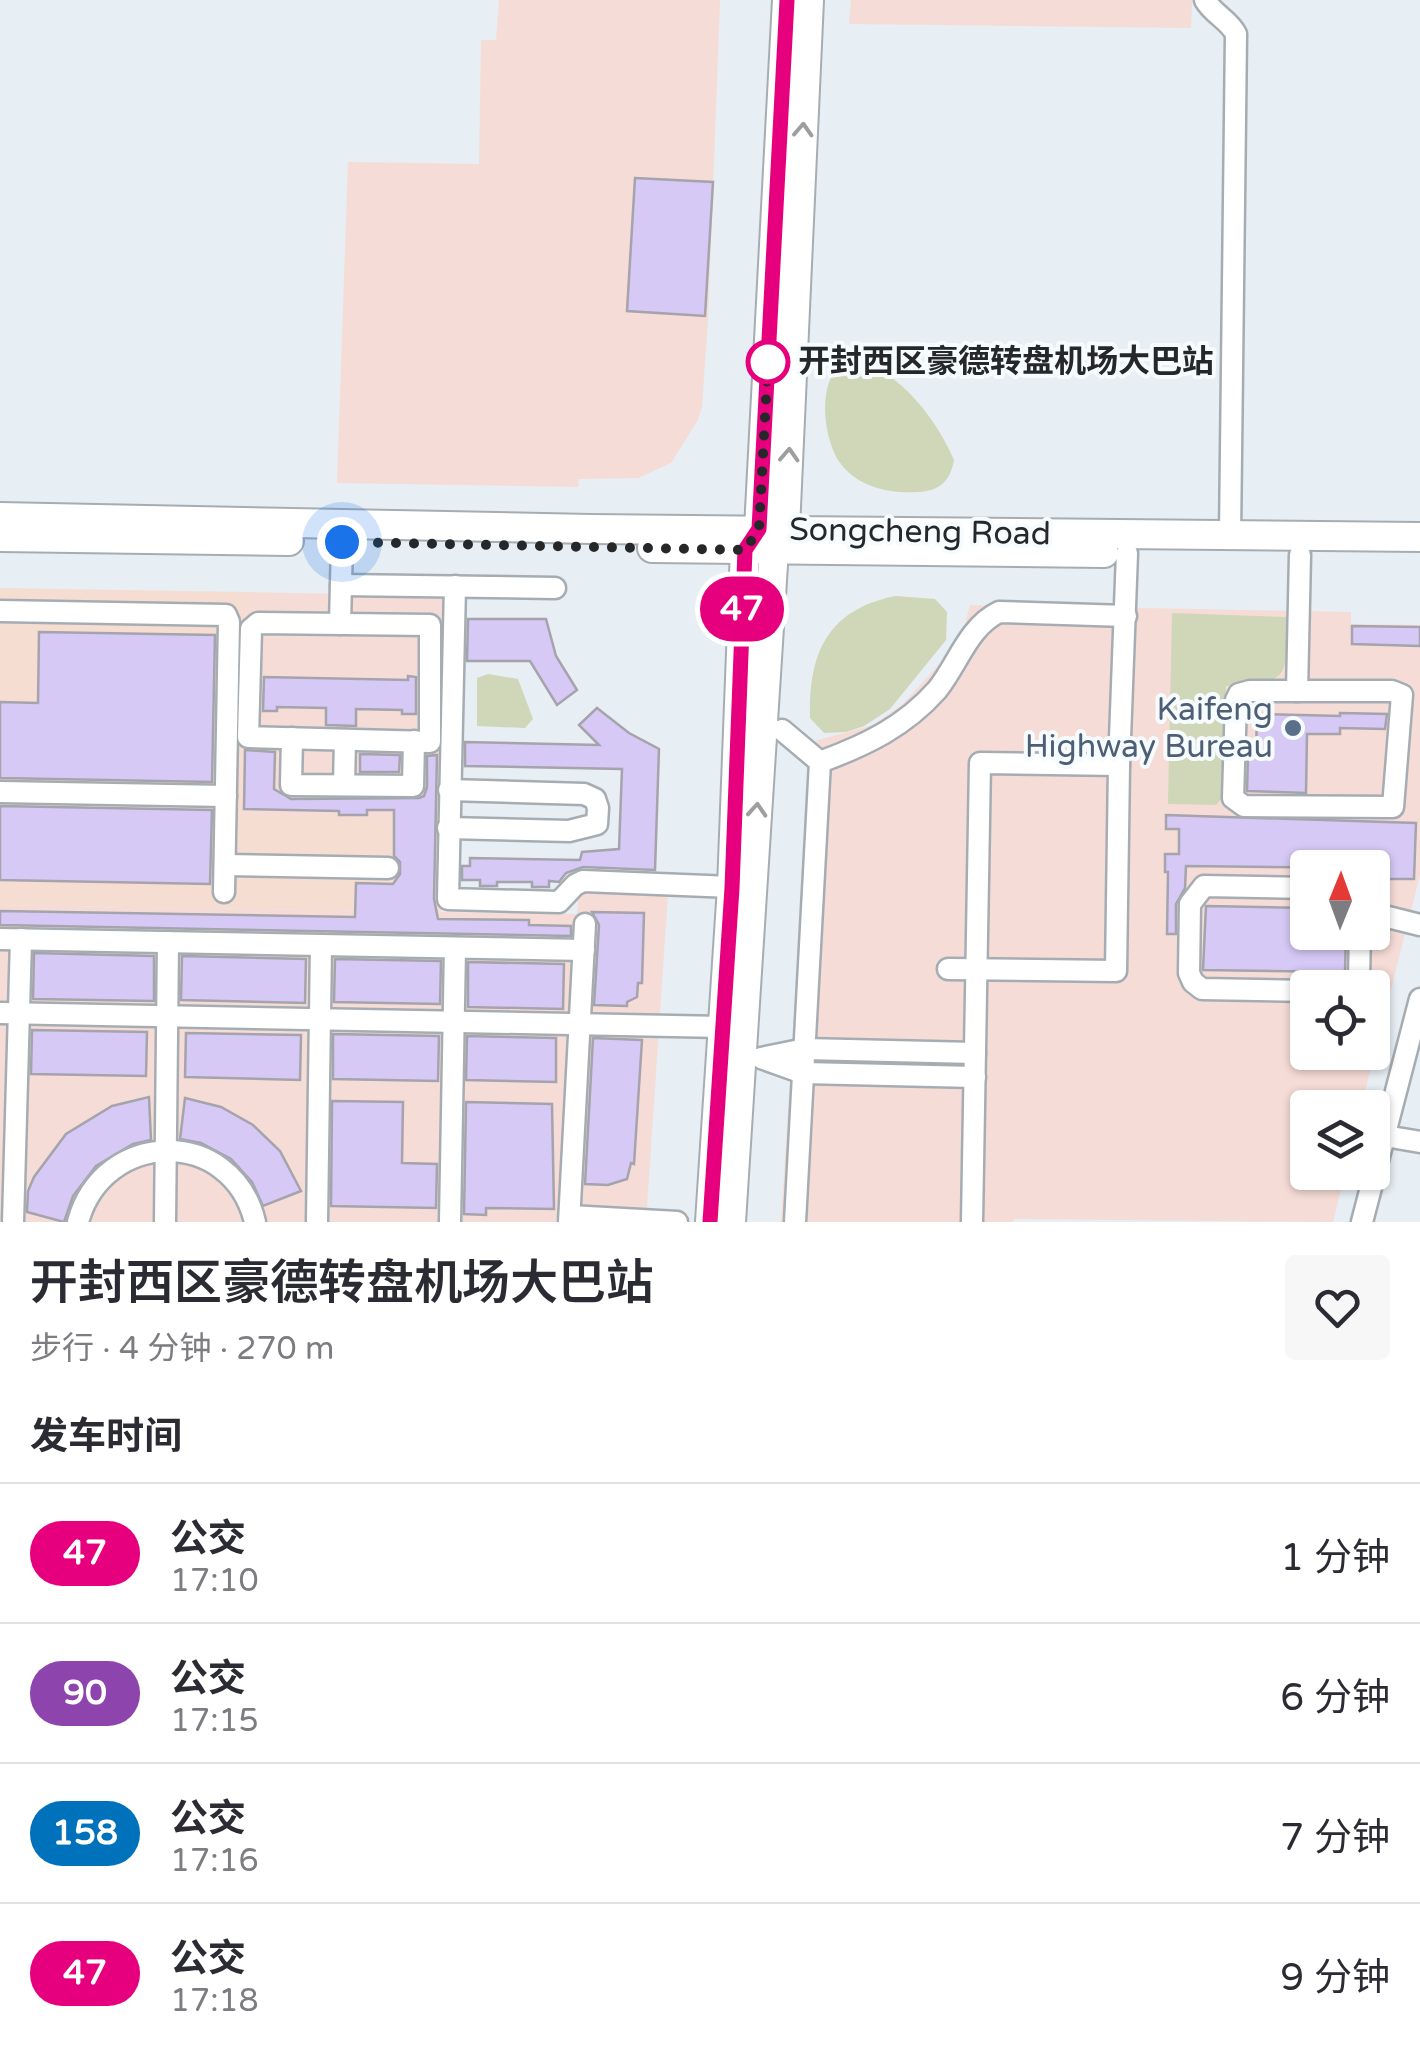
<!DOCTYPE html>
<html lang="zh">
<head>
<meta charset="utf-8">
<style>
	body { margin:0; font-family:"Varela Round","Noto Sans SC",sans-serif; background:#f7f7f7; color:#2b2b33; height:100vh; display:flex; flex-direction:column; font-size:38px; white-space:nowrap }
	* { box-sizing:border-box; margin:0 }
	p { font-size:32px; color:#7c7c81 }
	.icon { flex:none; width:55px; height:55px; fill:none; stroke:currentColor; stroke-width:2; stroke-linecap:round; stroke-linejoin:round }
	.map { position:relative; height:1222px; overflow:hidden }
	.drawer { display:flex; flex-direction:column; background:#fff; flex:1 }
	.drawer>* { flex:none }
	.badge { padding:0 20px; border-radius:32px; font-size:35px; line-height:65px }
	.needle { width:65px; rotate:1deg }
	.controls { position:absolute; left:1290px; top:850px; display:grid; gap:20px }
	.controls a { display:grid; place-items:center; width:100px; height:100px; border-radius:10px; background:#fff; box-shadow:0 2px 8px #0004; font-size:50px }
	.you { position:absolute; width:50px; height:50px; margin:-25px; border:8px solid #fff; border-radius:50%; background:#1a73e8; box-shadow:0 0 0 15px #1a73e833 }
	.map>.badge { position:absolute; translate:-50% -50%; box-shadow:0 0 0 5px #fff }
	h2 { padding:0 30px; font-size:38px; line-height:90px }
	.round { display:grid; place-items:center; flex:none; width:105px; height:105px; border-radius:10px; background:#f7f7f7 }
	.overview { display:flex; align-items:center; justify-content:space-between; height:170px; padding:0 30px }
	h1 { font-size:48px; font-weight:600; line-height:75px }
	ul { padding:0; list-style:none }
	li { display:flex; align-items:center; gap:30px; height:140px; padding:0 30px; border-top:2px solid #e1e1e2 }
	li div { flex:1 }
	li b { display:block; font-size:38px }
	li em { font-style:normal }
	li .badge { min-width:110px; font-weight:700; text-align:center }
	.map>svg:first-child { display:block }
	.commercial { fill:#f6dcd6; fill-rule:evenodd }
	.industrial { fill:#f5ddd2 }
	.green { fill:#d0d6b8 }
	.building { fill:#d6c9f6; stroke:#a5a3ab; stroke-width:2.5 }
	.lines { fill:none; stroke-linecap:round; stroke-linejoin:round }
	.minor-casing { stroke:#a6adb2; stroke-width:25 }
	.major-casing { stroke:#a6adb2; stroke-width:32 }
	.minor { stroke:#fff; stroke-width:20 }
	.major { stroke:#fff; stroke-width:28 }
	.oneway { stroke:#9d9e9f }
	.line-casing { stroke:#fff; stroke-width:22 }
	.line { stroke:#e6007e; stroke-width:15 }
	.walk { stroke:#252729; stroke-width:10; stroke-dasharray:0 18 }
	.stop-dot { fill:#fff; stroke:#e6007e; stroke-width:5 }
	.service-dot { fill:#5c6f8a; stroke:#f6fbfe; stroke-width:4 }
	.labels { text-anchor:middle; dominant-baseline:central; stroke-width:8; stroke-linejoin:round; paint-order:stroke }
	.stop-label { font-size:32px; font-weight:bold; fill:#252729; stroke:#f6fbfe; text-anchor:start }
	.street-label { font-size:32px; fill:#252729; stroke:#f6fbfe }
	.service-label { font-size:32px; fill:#4e5e75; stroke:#f6fbfe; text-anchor:end }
</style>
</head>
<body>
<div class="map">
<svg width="1420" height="1222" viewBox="0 0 1420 1222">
	<rect width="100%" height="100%" fill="#e7eef4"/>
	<g class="commercial">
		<path d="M499,0H720L708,320L702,407L698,420L671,463L638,478L579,479L578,487L337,483L348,162L479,164L481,40H496Z"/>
		<path d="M851,0H1192L1191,28L849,24Z"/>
		<path d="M246,592L447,596L443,819L243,816Z"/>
		<path d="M970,605L1351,612V624L1420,625V875L1361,1107L1308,1108V1172L1345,1173L1333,1222L1014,1219L1013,1222H781L811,742L873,725L904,703L942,661L964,628ZM1308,868H1372V932H1308ZM1308,988H1372V1052H1308Z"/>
		<path d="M579,892L668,893L646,1222H0V905L577,914Z"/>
	</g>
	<path class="industrial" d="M0,588L246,592L243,815L443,819L441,912L0,905Z"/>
	<g class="green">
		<path d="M856,360C900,371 937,420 954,460C950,482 939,491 918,492C890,494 858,487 841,464C822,440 813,364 856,360Z"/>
		<path d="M896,596L935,599L947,612L946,640L890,709L864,726L846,732L824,733L810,718C808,653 828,609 896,596Z"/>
		<path d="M1172,613L1287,617C1286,679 1292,682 1226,686L1222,798L1216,805L1168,804Z"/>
		<path d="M488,674L518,679L533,719L525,728L477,726V678Z"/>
	</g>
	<g class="building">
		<path d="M635,178L713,182L705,316L627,311Z"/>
		<path d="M468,619H546L556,656L577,690L557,705L530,661H467Z"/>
		<path d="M1352,626L1420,627V646L1352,644Z"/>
		<path d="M39,632L215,635L212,782L0,778V702L38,703Z"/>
		<path d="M408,676L416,677V714H402V710L356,709V726L326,725V708L277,707V711H263L264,677L408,680Z"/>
		<path d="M597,708L629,733L659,749L655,870L583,867L566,873L559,882L549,881V887H532V882H497V886H480V880H462V866H470V858L580,860L582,852L619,849L622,769L465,766V742L599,745L579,725Z"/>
		<path d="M1340,713L1387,714L1385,729L1340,728V734H1307L1306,793L1247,791L1248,753H1256L1257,714L1340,716Z"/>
		<path d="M245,750L275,752L274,789L291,799L419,798L424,796L427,787V756L437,755L434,899L438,919L529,920V925L571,926V936L0,925V911L355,917L356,883L393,884L400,874V862L394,856V810H367V815H339V811L244,809Z"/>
		<path d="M360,754L400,755L399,772H360Z"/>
		<path d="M0,806L212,810L210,884L0,880Z"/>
		<path d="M1166,815L1416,823L1414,879H1372V868L1186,866L1185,888L1176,904V934H1167L1168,872H1165V854H1179V829H1166Z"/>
		<path d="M1206,906L1308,908V932H1346L1345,972L1203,970Z"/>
		<path d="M592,912L644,913L642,983H638L637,997L627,1002V1006L594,1005L599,925Z"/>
		<path d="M34,953L154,956V1001L33,999Z"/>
		<path d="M182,956L306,959L305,1003L181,1000Z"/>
		<path d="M335,959L441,961L440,1004L334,1002Z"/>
		<path d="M468,962L564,964L563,1009L468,1007Z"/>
		<path d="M32,1030L147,1032L146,1076L31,1074Z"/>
		<path d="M186,1033L301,1035L300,1080L185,1077Z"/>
		<path d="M333,1034L439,1036L438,1081L333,1079Z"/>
		<path d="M467,1036L556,1038V1082L466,1080Z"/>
		<path d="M593,1038L642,1040L634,1164L631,1163L627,1179L608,1185L585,1184Z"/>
		<path d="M149,1097L151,1140L133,1144L96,1166L73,1196L64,1222L27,1212L28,1191L34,1177L66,1134L112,1106Z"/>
		<path d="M185,1098L221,1107L253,1125L280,1151L301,1191L263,1206L252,1182L231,1159L201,1143L180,1139Z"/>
		<path d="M332,1101L403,1102L402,1163L437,1164L436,1208L331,1206Z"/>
		<path d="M466,1102L552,1104L554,1209L486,1208V1215L464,1214Z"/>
	</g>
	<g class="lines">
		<defs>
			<g id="minor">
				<path d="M1205,0C1213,14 1229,20 1236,34L1230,536"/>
				<path d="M341,585L555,588"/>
				<path d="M455,586L448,899L559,902L575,885L583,881L732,887"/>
				<path d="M0,611L226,615L229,622L224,892"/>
				<path d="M258,623L430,625V742L248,737L251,629Z"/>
				<path d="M340,624L342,542"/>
				<path d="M1250,691H1392L1402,695L1393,807L1244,806L1233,798L1236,700L1239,694Z"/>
				<path d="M1297,691L1300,555"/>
				<path d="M782,730L820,762"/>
				<path d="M292,738L291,785L413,786L414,741"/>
				<path d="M344,785L345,740"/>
				<path d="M0,792L226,796"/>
				<path d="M448,828L569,831L597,824L598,808L595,799L584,794L449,790"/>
				<path d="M225,865L388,868"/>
				<path d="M1308,888L1204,886L1190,904L1189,973L1193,982L1202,989L1308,991"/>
				<path d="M1372,913L1420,925"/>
				<path d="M0,939L584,950"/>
				<path d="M948,969L1116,971L1119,765L1127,553"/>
				<path d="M1354,988L1359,979L1360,932"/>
				<path d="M0,1013L723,1027"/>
				<path d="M975,1077L803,1073L761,1058L805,1049L975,1053"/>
				<path d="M1385,1136L1420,1142"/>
				<path d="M570,1216L677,1222"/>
				<path d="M13,1222L21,939"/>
				<path d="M78,1222C103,1129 232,1126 255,1222"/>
				<path d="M165,1222L168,942"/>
				<path d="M317,1222L321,945"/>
				<path d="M450,1222L455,948"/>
				<path d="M569,1222L585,924"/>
				<path d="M795,1222L820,762C866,745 904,727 937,690C958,664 968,627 999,612L1126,616"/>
				<path d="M972,1222L980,763L1119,765"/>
				<path d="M1362,1222L1420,999"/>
			</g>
			<g id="major">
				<path d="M0,517L591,529L1420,537"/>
				<path d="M0,537L289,541"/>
				<path d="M652,548L1104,553"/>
				<path d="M710,1222L732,887L745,549L759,529L787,0"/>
				<path d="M731,1222L774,549L785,529L809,0"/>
			</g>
		</defs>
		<use href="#minor" class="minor-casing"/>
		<use href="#major" class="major-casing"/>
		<use href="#minor" class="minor"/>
		<use href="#major" class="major"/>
	</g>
	<defs><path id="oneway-chevron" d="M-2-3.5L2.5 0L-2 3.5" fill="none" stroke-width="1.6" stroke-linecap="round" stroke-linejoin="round" transform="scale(2.5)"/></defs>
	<g class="oneway">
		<use href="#oneway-chevron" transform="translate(803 130) rotate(-87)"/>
		<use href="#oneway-chevron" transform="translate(789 455) rotate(-87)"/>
		<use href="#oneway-chevron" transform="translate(757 810) rotate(-86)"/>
	</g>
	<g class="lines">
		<defs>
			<path id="line" d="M710,1222L732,888L745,550L759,529L787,0"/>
		</defs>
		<use href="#line" class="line-casing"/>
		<use href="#line" class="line"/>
		<path class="walk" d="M342,542L745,550L759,529L768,362"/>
	</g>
	<circle class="stop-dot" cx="768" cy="362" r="20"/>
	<circle class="service-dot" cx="1293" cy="728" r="10"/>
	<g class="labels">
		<g class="stop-label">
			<text x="798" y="362">开封西区豪德转盘机场大巴站</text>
		</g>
		<g class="street-label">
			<text transform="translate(920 532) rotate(1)">Songcheng Road</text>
		</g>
		<g class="service-label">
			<text x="1273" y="710">Kaifeng<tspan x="1273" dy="37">Highway Bureau</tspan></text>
		</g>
	</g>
</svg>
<div class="controls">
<a><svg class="needle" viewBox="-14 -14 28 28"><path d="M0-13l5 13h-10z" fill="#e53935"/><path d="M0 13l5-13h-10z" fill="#7c7c81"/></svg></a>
<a><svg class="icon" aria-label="locate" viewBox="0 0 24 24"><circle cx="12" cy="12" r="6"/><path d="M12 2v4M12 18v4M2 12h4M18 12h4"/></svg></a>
<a><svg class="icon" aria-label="layers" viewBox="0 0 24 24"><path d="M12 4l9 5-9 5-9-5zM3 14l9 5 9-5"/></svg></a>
</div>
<div class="you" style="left:342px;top:542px"></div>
<b class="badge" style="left:742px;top:609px;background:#e6007e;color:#fff">47</b>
</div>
<section class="drawer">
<div class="overview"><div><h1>开封西区豪德转盘机场大巴站</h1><p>步行 · 4 分钟 · 270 m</p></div><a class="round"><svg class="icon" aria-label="heart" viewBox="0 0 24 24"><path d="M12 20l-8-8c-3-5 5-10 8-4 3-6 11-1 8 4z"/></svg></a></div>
<h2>发车时间</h2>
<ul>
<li><span class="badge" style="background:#e6007e;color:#fff">47</span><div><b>公交</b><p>17:10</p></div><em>1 分钟</em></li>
<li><span class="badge" style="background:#8e44ad;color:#fff">90</span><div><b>公交</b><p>17:15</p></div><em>6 分钟</em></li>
<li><span class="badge" style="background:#0072bc;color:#fff">158</span><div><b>公交</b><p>17:16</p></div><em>7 分钟</em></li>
<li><span class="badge" style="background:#e6007e;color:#fff">47</span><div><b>公交</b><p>17:18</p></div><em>9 分钟</em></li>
</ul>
</section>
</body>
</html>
